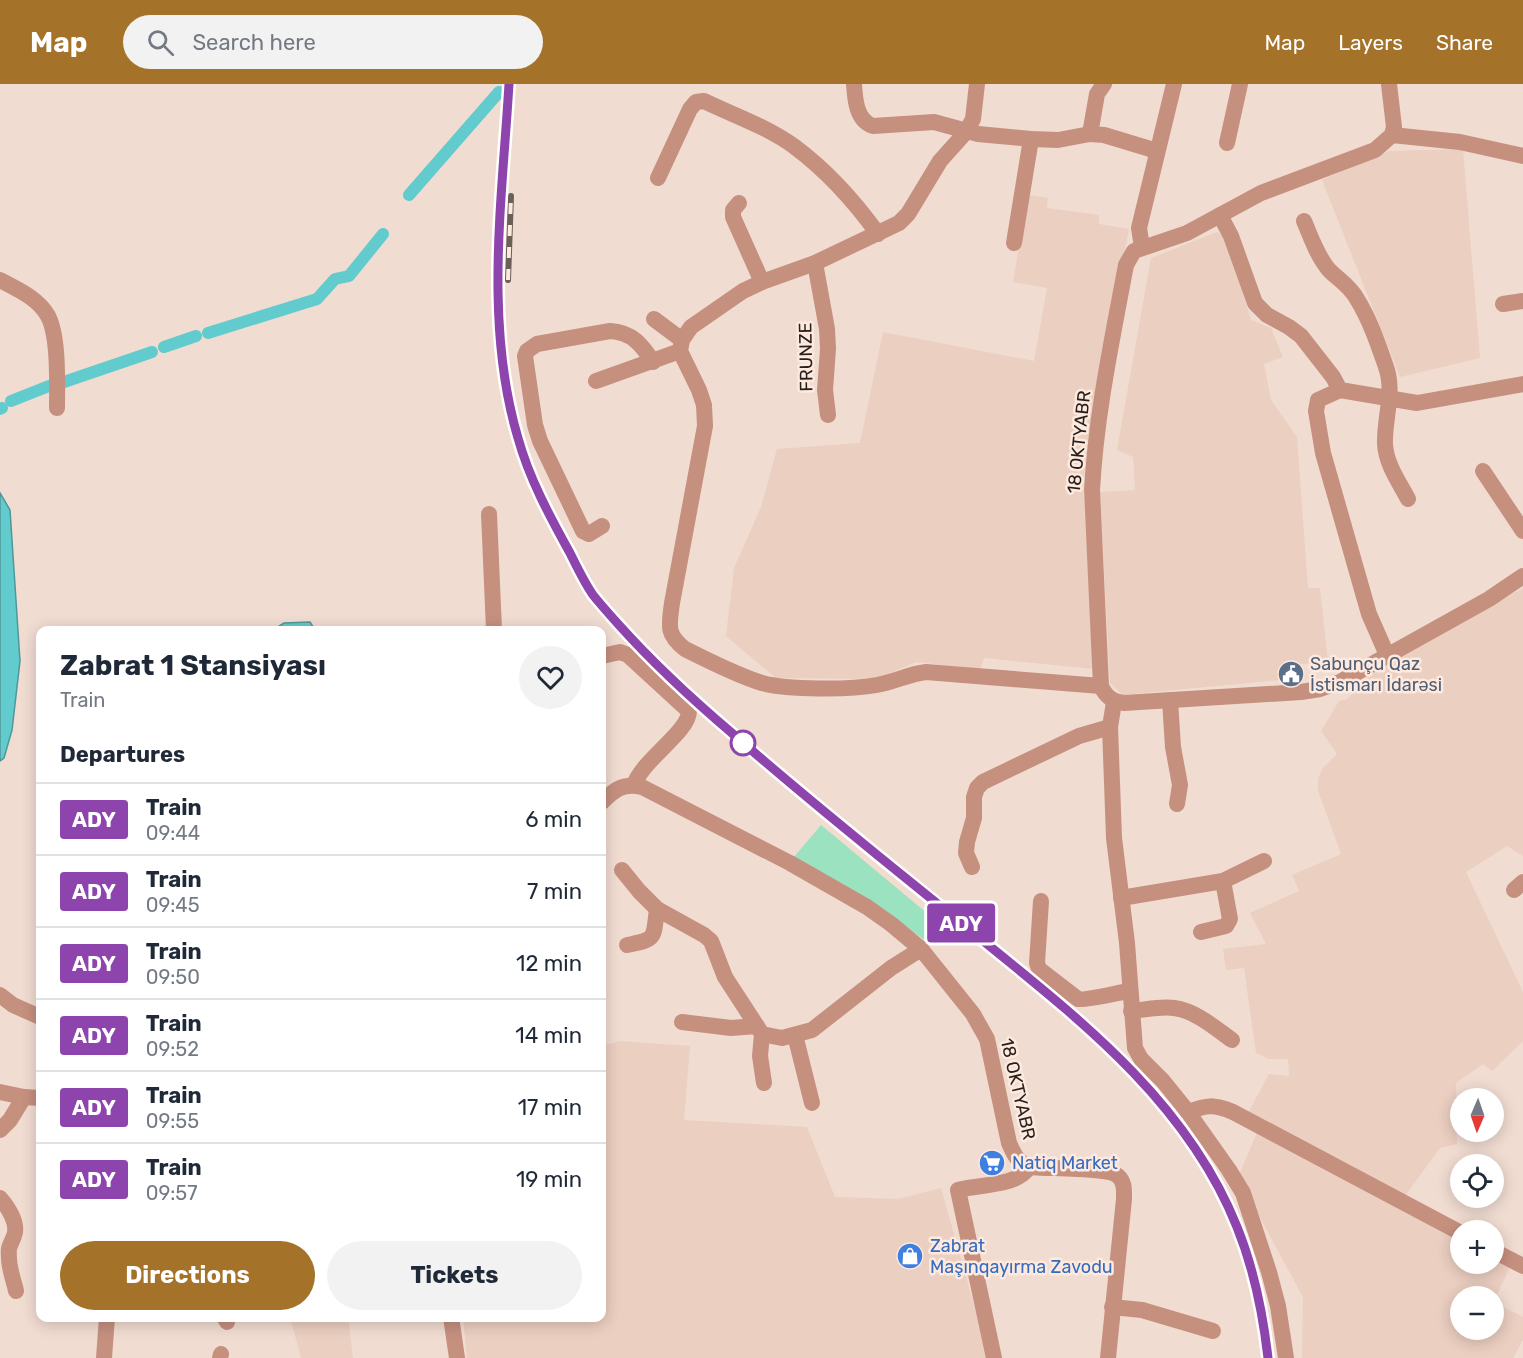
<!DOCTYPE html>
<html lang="en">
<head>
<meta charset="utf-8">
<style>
	body { margin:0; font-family:Rubik,sans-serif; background:#f2f2f3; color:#1f2937; height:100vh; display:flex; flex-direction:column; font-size:22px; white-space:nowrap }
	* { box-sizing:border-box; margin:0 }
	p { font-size:20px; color:#747a83 }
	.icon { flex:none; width:33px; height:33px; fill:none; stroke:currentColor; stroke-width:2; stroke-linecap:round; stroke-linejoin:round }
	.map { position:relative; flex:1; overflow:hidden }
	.details { position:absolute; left:36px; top:542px; width:570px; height:696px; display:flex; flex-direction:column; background:#fff; border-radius:12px; box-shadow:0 3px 15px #0003 }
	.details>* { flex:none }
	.badge { padding:0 12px; border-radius:4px; font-size:21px; line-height:39px }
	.needle { width:39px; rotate:182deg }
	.controls { position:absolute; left:1450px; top:1004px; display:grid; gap:12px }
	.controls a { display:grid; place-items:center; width:54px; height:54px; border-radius:50%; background:#fff; box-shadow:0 3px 15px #0003; font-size:30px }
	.map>.badge { position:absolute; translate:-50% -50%; box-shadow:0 0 0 3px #fff }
	h2 { padding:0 24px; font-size:22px; line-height:54px }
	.round { display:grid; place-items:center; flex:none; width:63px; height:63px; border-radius:32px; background:#f2f2f3 }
	.overview { display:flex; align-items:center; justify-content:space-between; height:102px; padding:0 24px }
	h1 { font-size:28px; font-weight:700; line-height:45px }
	.primary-button { display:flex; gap:12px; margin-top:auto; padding:12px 24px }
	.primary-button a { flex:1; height:69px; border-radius:36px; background:#a47228; color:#fff; font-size:24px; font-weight:700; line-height:69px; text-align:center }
	.primary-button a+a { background:#f2f2f3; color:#1f2937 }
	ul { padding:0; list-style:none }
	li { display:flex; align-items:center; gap:18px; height:72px; padding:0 24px; border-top:2px solid #e0e1e3 }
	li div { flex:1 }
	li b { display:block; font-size:22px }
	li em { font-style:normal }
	li .badge { min-width:66px; font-weight:700; text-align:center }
	header { display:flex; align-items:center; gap:36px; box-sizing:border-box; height:84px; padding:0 30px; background:#a47228; color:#fff }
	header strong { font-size:28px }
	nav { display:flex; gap:33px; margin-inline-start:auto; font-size:21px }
	.search { width:420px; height:54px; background:#f2f2f3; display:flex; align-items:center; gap:15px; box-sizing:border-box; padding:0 21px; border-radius:33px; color:#747a83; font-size:22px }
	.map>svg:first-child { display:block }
	.built { fill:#ebcfc1 }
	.green { fill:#9be2c0 }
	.water { fill:#62cbce; stroke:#509798; stroke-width:1.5 }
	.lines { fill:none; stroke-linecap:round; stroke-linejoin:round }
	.canal { stroke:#62cbce; stroke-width:12 }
	.minor { stroke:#c6907f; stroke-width:16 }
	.rail-casing { stroke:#6b5f59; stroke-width:6 }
	.rail { stroke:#fee9de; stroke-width:4; stroke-dasharray:11; stroke-linecap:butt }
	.line-casing { stroke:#fff; stroke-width:14 }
	.line { stroke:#8e44ad; stroke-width:9 }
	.stop-dot { fill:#fff; stroke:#8e44ad; stroke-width:3 }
	.labels { text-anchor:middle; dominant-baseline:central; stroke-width:5; stroke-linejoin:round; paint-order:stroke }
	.street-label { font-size:18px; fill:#261f1b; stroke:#fee9de }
	.service-label { font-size:18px; fill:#4e5e75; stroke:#fee9de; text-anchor:start }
	.shop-label { font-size:18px; fill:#366cbe; stroke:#fee9de; text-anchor:start }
</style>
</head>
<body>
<header>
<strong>Map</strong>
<div class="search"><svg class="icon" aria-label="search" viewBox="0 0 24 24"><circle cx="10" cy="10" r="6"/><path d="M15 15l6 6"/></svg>Search here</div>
<nav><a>Map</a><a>Layers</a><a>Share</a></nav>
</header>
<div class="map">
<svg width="1523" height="1274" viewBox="0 0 1523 1274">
	<rect width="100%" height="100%" fill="#f1dcd1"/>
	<g class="built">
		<path d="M1463,65L1480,274L1400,293L1322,96L1389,67Z"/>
		<path d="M1028,111L1048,114L1047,124L1099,131V140L1129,145L1087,362L1083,403L1094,585L984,574L980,585L916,578L876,595L776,594L726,552L734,484L761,423L777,365L860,359L883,248L1034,277L1047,204L1013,198Z"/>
		<path d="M1217,148L1226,154L1251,236L1271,244L1283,273L1264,280L1271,316L1297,353L1308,504H1320L1328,578L1280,582L1281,596L1123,611L1110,599L1100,408L1135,406L1133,373L1117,366L1151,174Z"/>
		<path d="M1523,504V772L1507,762L1466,788L1523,908V957L1492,987L1483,980L1456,999L1457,1060L1440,1064L1405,1112L1248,1029L1269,990L1289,992L1288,975H1268L1256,969L1244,884L1226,886L1223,865L1266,860L1250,829L1299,807L1292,791L1341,770L1318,707V695L1322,685L1337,670L1321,647L1339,617L1347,615L1375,588L1399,571Z"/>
		<path d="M620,957L690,962L684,1036L807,1043L835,1113L898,1115L941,1104L989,1274H467L463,1233H602V962Z"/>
		<path d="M1259,1044L1461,1156V1179H1494V1174L1510,1183L1494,1217V1212H1461V1245H1494V1218L1523,1233V1256L1513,1274H1302L1303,1213L1238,1093Z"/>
		<path d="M290,1233H348L353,1274H301Z"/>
	</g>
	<path class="green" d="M821,741L946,845L929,859L863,812L794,773Z"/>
	<g class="water">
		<path d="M0,409L10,426L20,577L12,646L4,674L0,677Z"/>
		<path d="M310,538L315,546H273L284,539Z"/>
	</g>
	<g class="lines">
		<g class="canal">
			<path d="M409,111L499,8"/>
			<path d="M208,249L317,215L335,195L349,192L383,150"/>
			<path d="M164,263L196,252"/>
			<path d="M64,298L152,268"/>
			<path d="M11,317L49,302"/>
			<path d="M0,325L2,324"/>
		</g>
		<g class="minor">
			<path d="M854,0C855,15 856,36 873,42L934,38L978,50L1031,55L1058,56L1090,50L1104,51L1157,67"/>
			<path d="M977,0L973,35L966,48L940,77L908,130L899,139L815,179L762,198L743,207L691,243L682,256L680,267L699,306L704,321L705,342L672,519C669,542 666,550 685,565C709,577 736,591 762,599C787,606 850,606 877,601C894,598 909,590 926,588L1101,602"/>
			<path d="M1389,0L1394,43L1392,51L1375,66L1261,109L1187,149L1134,167L1126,181C1112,256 1096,331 1092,406L1101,602C1106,613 1112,617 1124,619L1301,608L1320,605L1340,598L1489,515L1523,492"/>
			<path d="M1090,50L1097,10L1104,0"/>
			<path d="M1392,51L1460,58L1523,72"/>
			<path d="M1227,59L1240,0"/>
			<path d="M658,94L690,25L696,18L704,17C735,32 768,43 795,63C827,87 855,118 878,150"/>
			<path d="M739,119L733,126V133L762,198"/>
			<path d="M1220,131L1231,152L1255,219L1267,231L1289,243L1301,252L1333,293L1340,306L1417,319L1523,300"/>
			<path d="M1304,137C1311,153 1317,172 1329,186C1339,196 1350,202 1357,215C1370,236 1378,260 1386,283C1395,308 1384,335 1385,360C1386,380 1399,398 1408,415"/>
			<path d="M1014,159L1031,55"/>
			<path d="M1142,163L1139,144L1174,0"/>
			<path d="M815,179L827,245L828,265L825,306L828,331"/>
			<path d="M0,196C17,205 38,214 48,232C59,253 57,300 57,324"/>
			<path d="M1503,220L1523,217"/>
			<path d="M654,235L682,256"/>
			<path d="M596,297L680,267"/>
			<path d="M1340,306L1318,316L1316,327L1323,369L1369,530L1387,571"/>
			<path d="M1483,387L1523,447"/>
			<path d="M489,430L494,546"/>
			<path d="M602,442L589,450L583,447L540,357L535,341L525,272L527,267L537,260L610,247C632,248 642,261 653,278"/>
			<path d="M602,572L620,568L628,571L689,627C689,648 643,675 634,701"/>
			<path d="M1170,616L1173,663L1180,701L1177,720"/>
			<path d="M1114,618L1110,643L1114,754L1127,859L1135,964L1141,975L1163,997L1188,1028L1229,1086L1243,1109L1269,1188L1278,1222L1286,1274"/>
			<path d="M602,718C615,705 623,699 642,703L790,779L867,823L891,840L921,865L973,930L987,955L1009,1059C1014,1070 1017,1078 1029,1083C1046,1085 1108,1083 1118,1092C1125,1098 1124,1107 1124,1115L1108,1274"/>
			<path d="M972,783L966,769L967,758L974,734V713L977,704L983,698L1079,652L1110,643"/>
			<path d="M622,786L639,807L657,825L704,851L711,857L725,893L762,950L782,954L812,946L891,884L921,865"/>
			<path d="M1514,806L1523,798"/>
			<path d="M1121,814L1223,797L1264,777"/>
			<path d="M1041,817L1037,879L1039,885L1078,915C1085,917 1120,908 1130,907"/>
			<path d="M1201,848L1226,842L1230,835L1223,797"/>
			<path d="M627,861C657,855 653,855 657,825"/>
			<path d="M0,911L13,921L40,933"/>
			<path d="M1131,927C1145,926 1160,922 1174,924C1196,927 1215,944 1232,956"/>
			<path d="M682,938L731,944L757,942"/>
			<path d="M762,950L760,972L764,999"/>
			<path d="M795,951L812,1019"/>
			<path d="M0,1008L24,1013L40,1014"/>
			<path d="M1188,1028C1207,1021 1213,1020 1233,1028L1461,1149"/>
			<path d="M0,1046L10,1036L24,1013"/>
			<path d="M0,1114C8,1123 19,1140 14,1152C10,1163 8,1161 9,1174C9,1185 14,1197 16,1207"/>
			<path d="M1494,1167L1523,1182"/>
			<path d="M1112,1223L1142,1226L1213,1247"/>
			<path d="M224,1233L227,1238"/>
			<path d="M451,1233L457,1274"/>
			<path d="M104,1274L107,1233"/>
			<path d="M220,1274L221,1270"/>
			<path d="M994,1274L958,1106C980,1100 1017,1103 1029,1083"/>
		</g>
		<defs>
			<g id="rail">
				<path d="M509,0C502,116 485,241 518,354C529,394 550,433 570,469C577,483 584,498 593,511C600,521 610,531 619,541C655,582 697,619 739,656C828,733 922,807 1014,882C1087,942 1161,1004 1209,1087C1243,1145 1260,1208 1268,1274"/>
				<path d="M508,196L511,112"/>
			</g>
		</defs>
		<use href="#rail" class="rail-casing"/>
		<use href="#rail" class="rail"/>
	</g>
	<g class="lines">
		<defs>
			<path id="line" d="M509,0C502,117 484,240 518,354C529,394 550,433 570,469C577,483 584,498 593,511C601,521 610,531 619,541C654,580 693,616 733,650C810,718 891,782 971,847C1074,931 1186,1015 1237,1143C1254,1185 1263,1230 1268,1274"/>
		</defs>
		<use href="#line" class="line-casing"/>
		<use href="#line" class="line"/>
	</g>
	<defs>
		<symbol id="civic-disc" viewBox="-11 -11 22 22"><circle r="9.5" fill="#5c6f8a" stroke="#fee9de"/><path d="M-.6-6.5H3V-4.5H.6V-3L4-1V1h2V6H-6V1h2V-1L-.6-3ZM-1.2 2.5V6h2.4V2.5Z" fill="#fff"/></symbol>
		<symbol id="supermarket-disc" viewBox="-11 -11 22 22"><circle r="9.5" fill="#3f7fe0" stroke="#fee9de"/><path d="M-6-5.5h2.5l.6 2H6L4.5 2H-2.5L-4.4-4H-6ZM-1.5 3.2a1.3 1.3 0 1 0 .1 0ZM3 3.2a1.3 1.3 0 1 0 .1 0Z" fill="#fff"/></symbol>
		<symbol id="shop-disc" viewBox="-11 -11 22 22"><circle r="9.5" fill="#3f7fe0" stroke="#fee9de"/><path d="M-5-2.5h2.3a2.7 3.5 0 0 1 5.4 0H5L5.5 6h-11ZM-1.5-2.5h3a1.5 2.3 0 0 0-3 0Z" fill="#fff"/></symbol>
	</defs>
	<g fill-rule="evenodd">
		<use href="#civic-disc" x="1276" y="575" width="30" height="30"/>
		<use href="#supermarket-disc" x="977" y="1064" width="30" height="30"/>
		<use href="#shop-disc" x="895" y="1157" width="30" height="30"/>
	</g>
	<circle class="stop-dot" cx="743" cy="659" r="12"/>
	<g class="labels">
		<g class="street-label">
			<text transform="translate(806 273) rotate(-91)">FRUNZE</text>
			<text transform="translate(1079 358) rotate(-84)">18 OKTYABR</text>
			<text transform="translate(1018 1005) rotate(77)">18 OKTYABR</text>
		</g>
		<g class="service-label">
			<text x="1310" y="580">Sabunçu Qaz<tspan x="1310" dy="21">İstismarı İdarəsi</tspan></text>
		</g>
		<g class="shop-label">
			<text x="1012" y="1079">Natiq Market</text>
			<text x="930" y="1162">Zabrat<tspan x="930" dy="21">Maşınqayırma Zavodu</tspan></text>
		</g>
	</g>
</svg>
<div class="controls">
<a><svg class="needle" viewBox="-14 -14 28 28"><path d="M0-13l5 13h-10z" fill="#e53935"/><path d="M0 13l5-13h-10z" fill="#747a83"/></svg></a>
<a><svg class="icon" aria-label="locate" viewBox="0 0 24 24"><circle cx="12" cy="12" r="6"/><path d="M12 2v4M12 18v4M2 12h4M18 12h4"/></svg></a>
<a>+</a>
<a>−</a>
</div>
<b class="badge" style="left:961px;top:839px;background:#8e44ad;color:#fff">ADY</b>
<section class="details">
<div class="overview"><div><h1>Zabrat 1 Stansiyası</h1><p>Train</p></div><a class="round"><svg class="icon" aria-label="heart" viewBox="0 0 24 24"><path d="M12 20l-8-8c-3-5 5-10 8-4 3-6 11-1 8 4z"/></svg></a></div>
<h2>Departures</h2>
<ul>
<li><span class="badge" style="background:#8e44ad;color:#fff">ADY</span><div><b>Train</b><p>09:44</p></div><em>6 min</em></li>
<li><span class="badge" style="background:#8e44ad;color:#fff">ADY</span><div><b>Train</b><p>09:45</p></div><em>7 min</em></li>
<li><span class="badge" style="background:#8e44ad;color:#fff">ADY</span><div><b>Train</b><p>09:50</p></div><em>12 min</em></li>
<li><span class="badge" style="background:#8e44ad;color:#fff">ADY</span><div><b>Train</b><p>09:52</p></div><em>14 min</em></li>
<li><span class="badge" style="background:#8e44ad;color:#fff">ADY</span><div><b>Train</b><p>09:55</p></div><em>17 min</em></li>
<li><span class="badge" style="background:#8e44ad;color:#fff">ADY</span><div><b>Train</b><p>09:57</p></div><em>19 min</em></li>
</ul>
<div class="primary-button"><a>Directions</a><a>Tickets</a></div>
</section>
</div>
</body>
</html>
